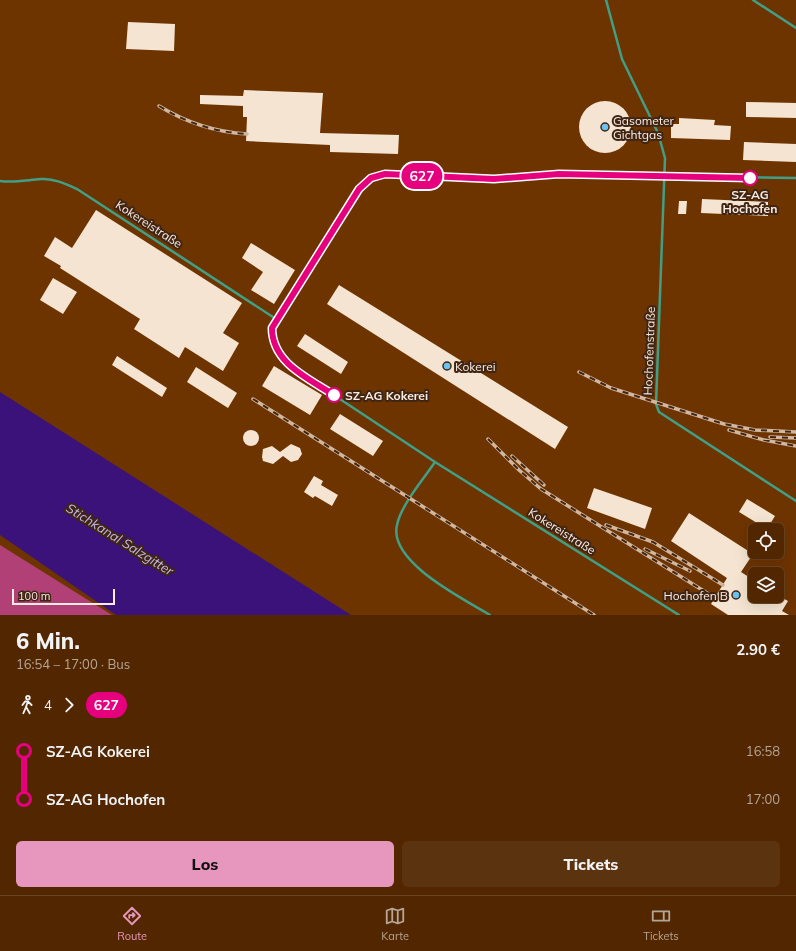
<!DOCTYPE html>
<html lang="de">
<head>
<meta charset="utf-8">
<style>
	body { margin:0; font-family:Mulish,sans-serif; background:#5c330f; color:#f1f3f6; height:100vh; display:flex; flex-direction:column; font-size:15px; white-space:nowrap }
	* { box-sizing:border-box; margin:0 }
	p { font-size:13px; color:#b5a599 }
	.icon { flex:none; width:22px; height:22px; fill:none; stroke:currentColor; stroke-width:2; stroke-linecap:round; stroke-linejoin:round }
	.map { position:relative; height:615px; overflow:hidden }
	.details { display:flex; flex-direction:column; background:#522700; flex:1 }
	.details>* { flex:none }
	.badge { padding:0 8px; border-radius:13px; font-size:14px; line-height:26px }
	.buttons { position:absolute; left:748px; top:523px; display:grid; gap:8px }
	.buttons a { display:grid; place-items:center; width:36px; height:36px; border-radius:6px; background:#522700; box-shadow:0 4px 16px #0002,0 0 0 1px #684422; font-size:20px }
	.scale { position:absolute; left:12px; bottom:10px; width:103px; box-sizing:border-box; padding-left:4px; border:2px solid #fbece3; border-top:0; font-size:11px; line-height:14px; white-space:nowrap; color:#fbece3; -webkit-text-stroke:3px #402513; paint-order:stroke }
	.map>.badge { position:absolute; translate:-50% -50%; box-shadow:0 0 0 2px #fff }
	.legs { display:flex; align-items:center; gap:6px; height:44px; padding:0 16px; font-size:13px }
	.legs p { margin-inline-start:auto }
	.headline { display:flex; align-items:center; justify-content:space-between; height:68px; padding:0 16px }
	h1 { font-size:22px; font-weight:800; line-height:30px }
	.button { display:flex; gap:8px; margin-top:auto; padding:8px 16px }
	.button a { flex:1; height:46px; border-radius:6px; background:#e797bd; color:#111; font-size:16px; font-weight:800; line-height:46px; text-align:center }
	.button a+a { background:#5c330f; color:#f1f3f6 }
	ul { padding:0 16px; list-style:none }
	li { display:flex; align-items:center; gap:14px; height:48px; font-size:15px }
	li i { display:grid; place-items:center; width:6px; height:100%; margin:0 5px; background:currentColor }
	li i::after { content:''; width:10px; height:10px; margin:-5px; border:3px solid; border-radius:50%; background:#522700 }
	li p { margin-inline-start:auto }
	li:first-child i { background:linear-gradient(#0000 50%,currentColor 0) }
	li:last-child i { background:linear-gradient(currentColor 50%,#0000 0) }
	.dock { display:flex; justify-content:space-around; align-items:center; height:56px; border-top:1px solid #684422; background:#522700; font-size:11px; color:#b5a599 }
	.dock a { display:grid; justify-items:center; gap:2px }
	.dock .active { color:#e797bd }
	.map>svg:first-child { display:block }
	.forest { fill:#b14077 }
	.water { fill:#3b1279 }
	.building { fill:#f4e4d1 }
	.lines { fill:none; stroke-linecap:round; stroke-linejoin:round }
	.service { stroke:#409f86; stroke-width:2.5 }
	.rail-casing { stroke:#d1b6a0; stroke-width:3.5 }
	.rail { stroke:#402513; stroke-width:2; stroke-dasharray:6; stroke-linecap:butt }
	.line-1-casing { stroke:#fff; stroke-width:9 }
	.line-1 { stroke:#e6007e; stroke-width:6 }
	.poi-dot { fill:#6ac3f1; stroke:#402513; stroke-width:1.5 }
	.stop-1-dot { fill:#fff; stroke:#e6007e; stroke-width:2 }
	.labels { text-anchor:middle; dominant-baseline:central; stroke-width:4; stroke-linejoin:round; paint-order:stroke }
	.poi-label { font-size:12px; fill:#fbece3; stroke:#402513; text-anchor:start }
	.stop-label { font-size:12px; font-weight:bold; fill:#fbece3; stroke:#402513 }
	.street-label { font-size:12px; fill:#fbece3; stroke:#402513 }
	.water-label { font-size:13px; font-style:italic; fill:#c3b9ee; stroke:#402513 }
</style>
</head>
<body>
<div class="map">
<svg width="796" height="615" viewBox="0 0 796 615">
	<rect width="100%" height="100%" fill="#6e3400"/>
	<path class="forest" d="M0,545L112,615H0Z"/>
	<path class="water" d="M0,392L351,615H116L0,535Z"/>
	<g class="building">
		<path d="M128,22L175,24L174,51L126,49Z"/>
		<path d="M244,90L323,93L320,133L399,135L398,154L330,152V145L246,141L247,117H243V106L200,104V95L243,96Z"/>
		<circle cx="605" cy="127" r="26"/>
		<path d="M746,102L796,103V118L746,117Z"/>
		<path d="M679,118L715,120L714,125L731,126L730,140L671,138V124H679Z"/>
		<path d="M744,142L796,144V162L743,160Z"/>
		<path d="M702,199L768,202V216L701,213Z"/>
		<path d="M679,201H687L686,214H678Z"/>
		<path d="M96,210L242,303L223,333L239,343L223,371L185,347L179,358L134,329L140,319L60,268L61,266L44,256L55,237L72,248Z"/>
		<path d="M251,243L295,270L274,304L251,290L263,272L242,258Z"/>
		<path d="M53,278L77,292L63,314L40,300Z"/>
		<path d="M339,285L568,427L555,449L327,304Z"/>
		<path d="M305,334L348,362L341,374L297,346Z"/>
		<path d="M117,356L167,388L162,397L112,365Z"/>
		<path d="M274,366L322,395L310,415L262,386Z"/>
		<path d="M196,367L237,393L228,408L187,382Z"/>
		<path d="M340,414L383,441L373,456L330,429Z"/>
		<circle cx="251" cy="438" r="8"/>
		<path d="M291,444L300,448L302,454L298,460L291,462L283,456L273,464L263,461L262,457L263,449L272,446L280,452Z"/>
		<path d="M314,476L323,481L321,485L338,495L332,506L315,496L313,498L304,492Z"/>
		<path d="M594,488L652,508L645,529L587,508Z"/>
		<path d="M747,499L775,516L767,529L739,512Z"/>
		<path d="M689,513L753,554L741,572L755,581V596H779L788,601L782,611L789,615H728L711,604L727,578L671,541Z"/>
	</g>
	<g class="lines">
		<g class="service">
			<path d="M606,0L622,59L658,133L665,158L656,404L659,412L796,501"/>
			<path d="M753,0L796,28"/>
			<path d="M0,181C14,183 27,180 41,179C53,178 66,184 77,189L276,319"/>
			<path d="M435,462C423,480 401,505 397,525C388,562 464,599 490,615"/>
			<path d="M679,615L435,462L287,364C278,353 272,342 272,327L359,189L371,178L385,174L494,179L559,174L796,178"/>
		</g>
		<defs>
			<g id="rail">
				<path d="M159,106C187,123 214,132 247,134"/>
				<path d="M579,372L611,388L724,424L755,430L796,432"/>
				<path d="M253,399L594,615"/>
				<path d="M729,430L764,440L796,446"/>
				<path d="M770,437L796,438"/>
				<path d="M488,439L519,470L541,489L715,598"/>
				<path d="M512,456L544,485"/>
				<path d="M606,525L653,542L723,585"/>
				<path d="M645,549L690,571"/>
			</g>
		</defs>
		<use href="#rail" class="rail-casing"/>
		<use href="#rail" class="rail"/>
	</g>
	<g class="lines">
		<defs>
			<path id="line-1" d="M334,395C308,378 272,363 272,328L359,189L371,178L385,174L494,179L559,174L750,178"/>
		</defs>
		<use href="#line-1" class="line-1-casing"/>
		<use href="#line-1" class="line-1"/>
	</g>
	<g class="poi-dot">
		<circle cx="605" cy="127" r="4"/>
		<circle cx="447" cy="366" r="4"/>
		<circle cx="736" cy="595" r="4"/>
	</g>
	<g class="stop-1-dot">
		<circle cx="750" cy="178" r="7"/>
		<circle cx="334" cy="395" r="7"/>
	</g>
	<g class="labels">
		<g class="poi-label">
			<text x="613" y="120">Gasometer<tspan x="613" dy="14">Gichtgas</tspan></text>
			<text x="455" y="366">Kokerei</text>
			<text x="728" y="595" text-anchor="end">Hochofen B</text>
		</g>
		<g class="stop-label">
			<text x="750" y="194">SZ-AG<tspan x="750" dy="14">Hochofen</tspan></text>
			<text x="345" y="395" text-anchor="start">SZ-AG Kokerei</text>
		</g>
		<g class="street-label">
			<text transform="translate(149 224) rotate(33)">Kokereistraße</text>
			<text transform="translate(649 351) rotate(-88)">Hochofenstraße</text>
			<text transform="translate(562 531) rotate(32)">Kokereistraße</text>
		</g>
		<g class="water-label">
			<text transform="translate(120 539) rotate(32)">Stichkanal Salzgitter</text>
		</g>
	</g>
</svg>
<div class="buttons">
<a><svg class="icon" aria-label="locate" viewBox="0 0 24 24"><circle cx="12" cy="12" r="6"/><path d="M12 2v4M12 18v4M2 12h4M18 12h4"/></svg></a>
<a><svg class="icon" aria-label="layers" viewBox="0 0 24 24"><path d="M12 4l9 5-9 5-9-5zM3 14l9 5 9-5"/></svg></a>
</div>
<div class="scale">100 m</div>
<b class="badge" style="left:422px;top:176px;background:#e6007e;color:#fff">627</b>
</div>
<section class="details">
<div class="headline"><div><h1>6 Min.</h1><p>16:54 – 17:00 · Bus</p></div><b>2.90 €</b></div>
<div class="legs"><svg class="icon" aria-label="walk" viewBox="0 0 24 24"><circle cx="13" cy="4" r="2"/><path d="M13 8l-2 6 4 7M11 14l-3 7M7 12l3-4h3l4 4"/></svg>4<svg class="icon" aria-label="forward" viewBox="0 0 24 24"><path d="M9 5l7 7-7 7"/></svg><b class="badge" style="background:#e6007e;color:#fff">627</b></div>
<ul>
<li><i style="color:#e6007e"></i><b>SZ-AG Kokerei</b><p>16:58</p></li>
<li><i style="color:#e6007e"></i><b>SZ-AG Hochofen</b><p>17:00</p></li>
</ul>
<div class="button"><a>Los</a><a>Tickets</a></div>
</section>
<nav class="dock">
<a class="active"><svg class="icon" aria-label="directions" viewBox="0 0 24 24"><path d="M12 3l9 9-9 9-9-9zM9 14v-3h6M13 9l2 2-2 2"/></svg>Route</a>
<a><svg class="icon" aria-label="map" viewBox="0 0 24 24"><path d="M3 6l6-2 6 2 6-2v14l-6 2-6-2-6 2zM9 4v14M15 6v14"/></svg>Karte</a>
<a><svg class="icon" aria-label="tickets" viewBox="0 0 24 24"><path d="M3 7h18v10H3zM15 7v10"/></svg>Tickets</a>
</nav>
</body>
</html>
